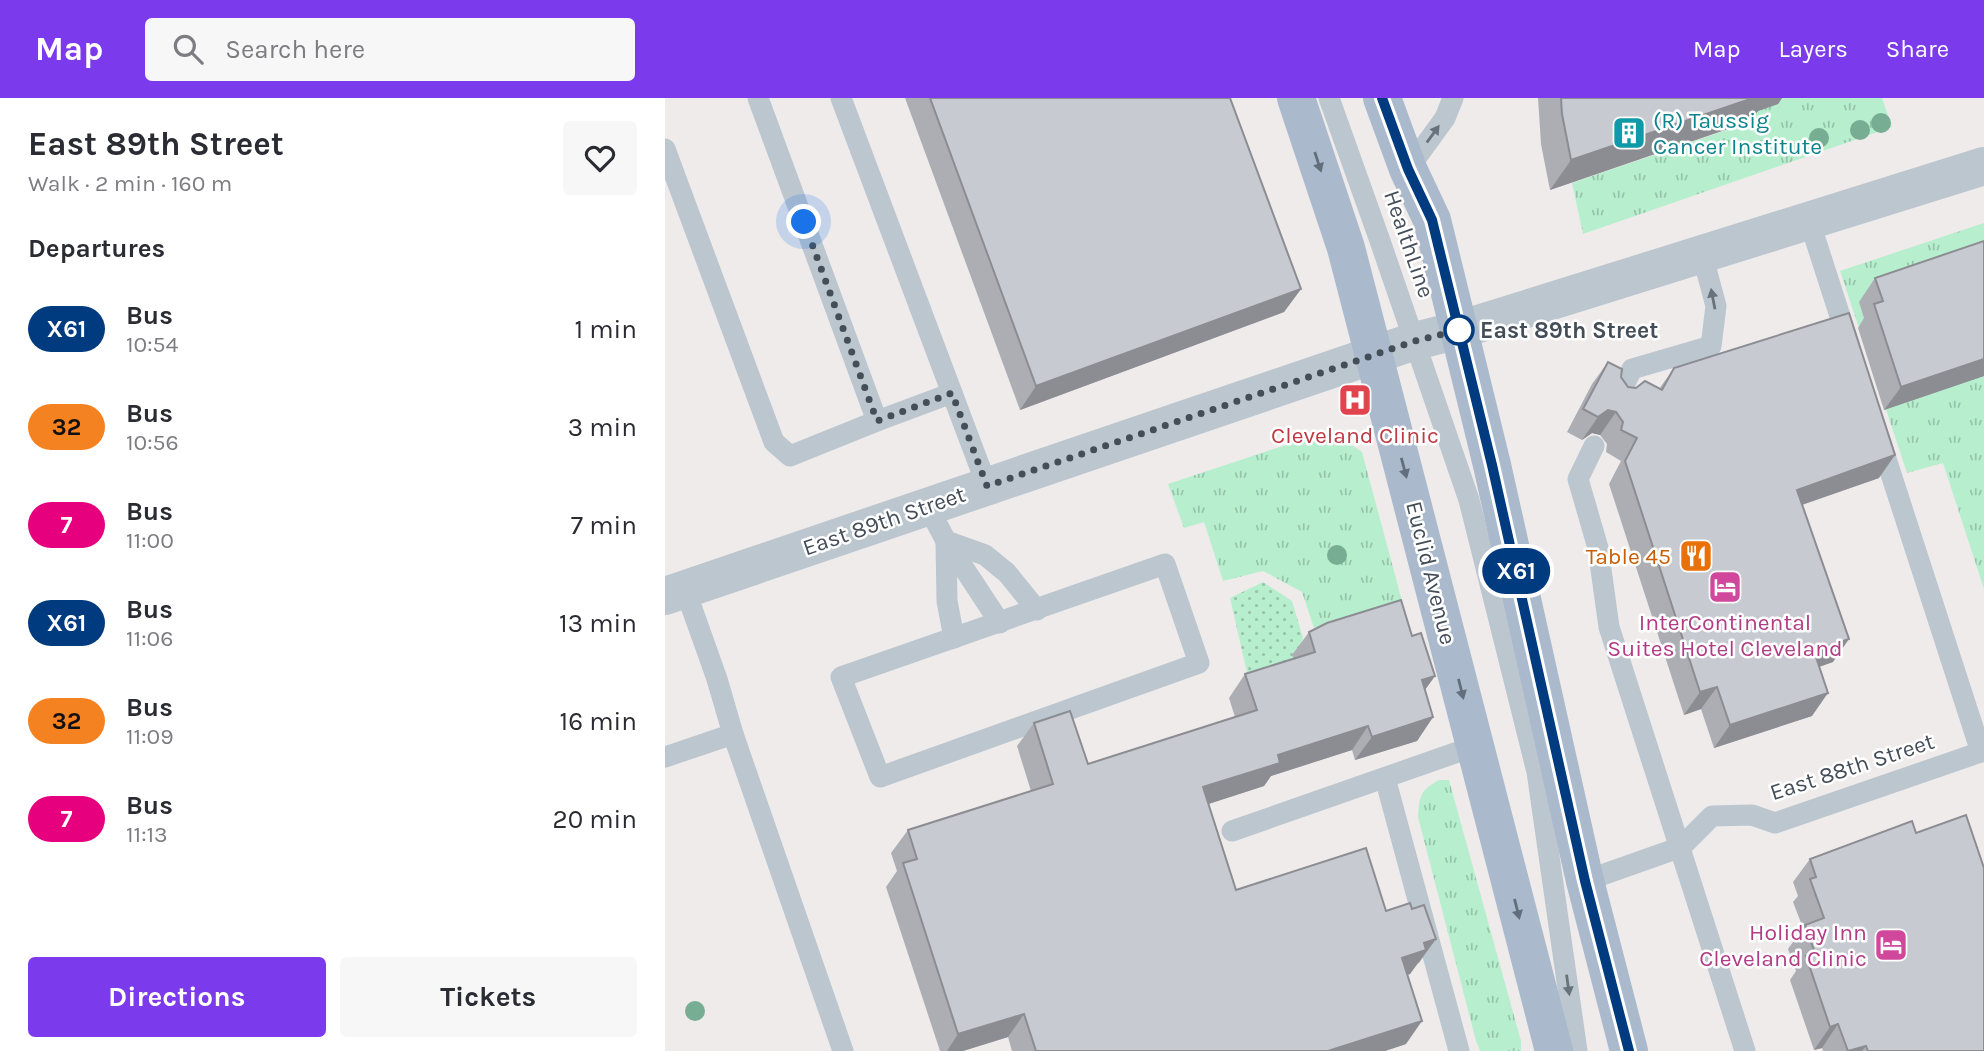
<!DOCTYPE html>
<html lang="en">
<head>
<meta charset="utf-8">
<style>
	body { margin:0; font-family:Karla,sans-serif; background:#f7f7f7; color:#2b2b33; height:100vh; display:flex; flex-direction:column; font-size:26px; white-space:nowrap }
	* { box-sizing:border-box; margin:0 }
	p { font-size:23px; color:#7c7c81 }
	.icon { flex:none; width:38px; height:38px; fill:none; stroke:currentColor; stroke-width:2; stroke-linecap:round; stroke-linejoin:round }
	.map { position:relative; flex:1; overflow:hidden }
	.sheet { display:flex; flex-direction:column; background:#fff; width:665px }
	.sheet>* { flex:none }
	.badge { padding:0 14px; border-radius:23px; font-size:24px; line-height:46px }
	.you { position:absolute; width:35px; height:35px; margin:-18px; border:5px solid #fff; border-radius:50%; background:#1a73e8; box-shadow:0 0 0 10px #1a73e833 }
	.map>.badge { position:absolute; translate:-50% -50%; box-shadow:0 0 0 4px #fff }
	h2 { padding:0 28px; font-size:26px; line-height:63px }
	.round { display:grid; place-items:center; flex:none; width:74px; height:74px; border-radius:7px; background:#f7f7f7 }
	.head { display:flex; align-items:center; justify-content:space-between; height:119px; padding:0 28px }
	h1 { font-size:33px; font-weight:700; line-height:52px }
	.cta { display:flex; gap:14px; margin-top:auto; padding:14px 28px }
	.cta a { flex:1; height:80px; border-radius:7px; background:#7c3aed; color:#fff; font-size:28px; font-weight:700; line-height:80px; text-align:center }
	.cta a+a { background:#f7f7f7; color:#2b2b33 }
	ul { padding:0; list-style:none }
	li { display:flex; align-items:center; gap:21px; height:98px; padding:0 28px }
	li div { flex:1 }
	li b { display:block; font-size:26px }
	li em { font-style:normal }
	li .badge { min-width:77px; font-weight:700; text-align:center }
	header { display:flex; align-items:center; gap:42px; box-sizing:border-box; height:98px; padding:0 35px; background:#7c3aed; color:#fff }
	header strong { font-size:33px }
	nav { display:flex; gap:38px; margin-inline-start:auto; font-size:24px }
	.search { width:490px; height:63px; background:#f7f7f7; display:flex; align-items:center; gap:18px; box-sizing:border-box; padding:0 24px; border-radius:7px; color:#7c7c81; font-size:26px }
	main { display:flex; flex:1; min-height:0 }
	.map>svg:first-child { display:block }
	.grass { fill:url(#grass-tufts) }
	.garden { fill:url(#garden-dots) }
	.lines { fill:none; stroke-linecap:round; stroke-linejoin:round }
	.service { stroke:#bcc6cf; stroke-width:21 }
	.tertiary { stroke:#bcc6cf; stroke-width:38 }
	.primary { stroke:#aabacc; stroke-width:38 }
	.tree { fill:#77ad92 }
	.wall { fill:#acaeb4 }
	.shaded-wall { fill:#8c8d92 }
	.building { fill:#c8cad1; stroke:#8c8d92; stroke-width:2 }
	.oneway { fill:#68727c }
	.oneway2 { fill:#636e7c }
	.line-casing { stroke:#fff; stroke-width:16 }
	.line { stroke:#003b80; stroke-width:10 }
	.walk { stroke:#444e59; stroke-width:7; stroke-dasharray:0 12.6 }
	.stop-dot { fill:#fff; stroke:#003b80; stroke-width:3.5 }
	.labels { text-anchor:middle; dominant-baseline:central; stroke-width:5; stroke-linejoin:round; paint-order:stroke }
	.culture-label { font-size:23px; fill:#0d838f; stroke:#fff; text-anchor:start }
	.street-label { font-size:23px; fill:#444e59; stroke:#fff }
	.stop-label { font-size:23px; font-weight:bold; fill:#444e59; stroke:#fff; text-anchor:start }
	.health-label { font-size:23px; fill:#be3a42; stroke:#fff }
	.food-label { font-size:23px; fill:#c56008; stroke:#fff; text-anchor:end }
	.hotel-label { font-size:23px; fill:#b23c85; stroke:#fff }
</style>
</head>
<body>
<header>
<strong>Map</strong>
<div class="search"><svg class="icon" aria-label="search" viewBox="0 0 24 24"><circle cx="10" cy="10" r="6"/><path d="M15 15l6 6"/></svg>Search here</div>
<nav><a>Map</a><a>Layers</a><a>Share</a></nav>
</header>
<main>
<section class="sheet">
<div class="head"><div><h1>East 89th Street</h1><p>Walk · 2 min · 160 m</p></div><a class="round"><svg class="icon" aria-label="heart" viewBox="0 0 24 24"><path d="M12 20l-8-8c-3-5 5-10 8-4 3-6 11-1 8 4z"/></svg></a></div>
<h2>Departures</h2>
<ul>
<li><span class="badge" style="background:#003b80;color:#fff">X61</span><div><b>Bus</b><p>10:54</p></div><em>1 min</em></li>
<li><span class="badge" style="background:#f58220;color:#111">32</span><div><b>Bus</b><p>10:56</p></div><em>3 min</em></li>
<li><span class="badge" style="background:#e6007e;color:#fff">7</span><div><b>Bus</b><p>11:00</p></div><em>7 min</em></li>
<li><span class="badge" style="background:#003b80;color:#fff">X61</span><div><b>Bus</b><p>11:06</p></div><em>13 min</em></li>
<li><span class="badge" style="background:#f58220;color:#111">32</span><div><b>Bus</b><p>11:09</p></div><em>16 min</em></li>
<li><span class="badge" style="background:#e6007e;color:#fff">7</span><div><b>Bus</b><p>11:13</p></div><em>20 min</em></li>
</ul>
<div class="cta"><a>Directions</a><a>Tickets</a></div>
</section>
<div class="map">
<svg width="1319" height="953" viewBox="0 0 1319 953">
	<defs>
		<pattern id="grass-tufts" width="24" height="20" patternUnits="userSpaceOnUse" patternTransform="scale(1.75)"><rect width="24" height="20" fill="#b7efce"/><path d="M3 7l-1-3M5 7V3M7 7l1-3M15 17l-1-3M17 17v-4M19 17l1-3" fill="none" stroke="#96c4aa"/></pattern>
		<pattern id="garden-dots" width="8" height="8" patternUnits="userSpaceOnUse" patternTransform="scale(1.75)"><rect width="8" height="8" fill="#b7efce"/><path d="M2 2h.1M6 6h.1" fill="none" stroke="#96c4aa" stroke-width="1.8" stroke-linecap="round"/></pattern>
	</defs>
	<rect width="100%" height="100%" fill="#efebeb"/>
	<g class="grass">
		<path d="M1111,0H1217L1227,29L918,136L907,85L1085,24L1079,18Z"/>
		<path d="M1319,125V491L1278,365L1242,375L1175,173Z"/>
		<path d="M654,336C672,335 682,344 697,354L740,514L734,516L710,510L649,530L637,494L598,473L558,483L539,424L519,430L503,386Z"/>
		<path d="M774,682H784L856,943V953H815L811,943L753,719C754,699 755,692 774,682Z"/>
	</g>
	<path class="garden" d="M598,484L627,503L638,540L636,545L638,552L637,587L586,592L565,500Z"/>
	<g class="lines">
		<g class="service">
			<path d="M93,0L212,323"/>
			<path d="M176,0L322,388"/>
			<path d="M664,0L714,140L804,402L872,674L912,953"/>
			<path d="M0,51L109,344L125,358L212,323L287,295"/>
			<path d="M743,71L780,20L788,0"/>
			<path d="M1144,122L1184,246"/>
			<path d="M953,300L967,271L1046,248L1051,208L1037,156"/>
			<path d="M1214,339L1316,654"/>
			<path d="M929,348L913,381L933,450L944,529L1080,953"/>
			<path d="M263,409L281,443L335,525"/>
			<path d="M281,443L320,457L342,475L372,512"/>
			<path d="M281,445L282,503L289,540"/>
			<path d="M500,466L534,565L215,679L176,579Z"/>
			<path d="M68,636L178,953"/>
			<path d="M0,659L68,636L52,581L20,491"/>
			<path d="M720,680L794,953"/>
			<path d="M567,733L810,648"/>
			<path d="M920,783L1016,749L1047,718L1087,717L1110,725L1319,653"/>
		</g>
		<path class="tertiary" d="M0,498L750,243L794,232L1319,68"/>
		<g class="primary">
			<path d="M631,0L681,150L889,953"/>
			<path d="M717,0L743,71L767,122L827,367L920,783L964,953"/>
		</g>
	</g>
	<g class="tree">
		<circle cx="1216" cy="25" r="10"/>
		<circle cx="1195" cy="32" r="10"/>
		<circle cx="1154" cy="40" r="10"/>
		<circle cx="672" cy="457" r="10"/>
		<circle cx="30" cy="913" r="10"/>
	</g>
	<g class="wall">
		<path d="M240,0H565L636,191L619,214L355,312Z"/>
		<path d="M873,0H1117L1113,6L1093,13L1086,23L885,92L876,46Z"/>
		<path d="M1319,143V278L1219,312L1193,230L1199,220L1194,204L1210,180Z"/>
		<path d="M943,264L963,289L971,290L994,291L1009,270L1214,380L1137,407L1168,564L1154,569L1147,618L1049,650L1036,611L1019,617L944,386L956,363L941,354L942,346L935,337L927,335L917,342L902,334L927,286Z"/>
		<path d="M644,534L747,538L770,578L760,592L768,619L752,643L690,662L687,652L606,678L599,688L543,706L571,792L721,813L747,811L771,841L754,865H752L745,876L742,877L741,946L720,953H347L343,939L298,953H275L221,789L232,773L226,755L243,732L366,693L352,648L369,625L423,666L570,619L564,600L580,576L629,561L627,557Z"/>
		<path d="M1145,761L1319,953H1158L1157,950L1149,952L1125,882L1131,873L1123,851L1138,830L1128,804L1133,798L1128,784Z"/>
	</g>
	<g class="shaded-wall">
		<path d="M1088,0H1117L1113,6L1093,13L1086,23L885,92L906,62Z"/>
		<path d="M636,191L619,214L355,312L371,288Z"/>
		<path d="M1319,261V278L1219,312L1236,289Z"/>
		<path d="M943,312L951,314L935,337L927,335L917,342L933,319Z"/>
		<path d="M1230,357L1214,380L1116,414L1132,392Z"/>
		<path d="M1184,541L1168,564L1133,576L1149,553Z"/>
		<path d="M770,578L753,601L757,582Z"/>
		<path d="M1052,589L1036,611L1019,617L1035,594Z"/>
		<path d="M1163,595L1147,618L1049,650L1065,627Z"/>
		<path d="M768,619L752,643L690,662L707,639Z"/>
		<path d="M703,628L687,652L606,678L599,688L522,713L538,689L613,657Z"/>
		<path d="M771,841L745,876L720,884L737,860L759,845Z"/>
		<path d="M359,916L343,939L298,953H282L293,936Z"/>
		<path d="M757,923L741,946L720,953H663Z"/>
		<path d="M1173,926L1157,950L1149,952L1165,929Z"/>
		<path d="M1201,948L1197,953H1185Z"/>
	</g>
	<g class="building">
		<path d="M265,0H565L636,191L371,288Z"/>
		<path d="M896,0H1088L906,62L897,16Z"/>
		<path d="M1319,143V261L1236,289L1209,206L1218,203L1210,180Z"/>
		<path d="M1184,215L1230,357L1132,392L1184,541L1149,553L1163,595L1065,627L1052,589L1035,594L960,363L972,340L956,332L958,324L951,314L943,312L933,319L918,311L943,264L957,271L956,279L963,289L971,290L980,283L997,292L1009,270Z"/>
		<path d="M736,502L747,538L756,535L770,578L757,582L768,619L707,639L703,628L613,657L615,665L538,689L571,792L701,750L721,813L745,805L747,811L759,807L771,841L759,845L761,852L737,860L757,923L663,953H371L359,916L293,936L238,765L252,761L243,732L388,686L369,625L405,613L423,666L592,612L580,576L650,554L644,534L662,525Z"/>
		<path d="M1301,717L1319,770V953H1203L1201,948L1183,953L1173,926L1165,929L1141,858L1150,855L1140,827L1159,820L1145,781L1151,779L1145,761L1247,723L1251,735Z"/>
	</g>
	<defs><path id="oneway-solid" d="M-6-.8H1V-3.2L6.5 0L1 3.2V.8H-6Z" transform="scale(1.75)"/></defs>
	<g class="oneway">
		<use href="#oneway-solid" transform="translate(768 36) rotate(-54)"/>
		<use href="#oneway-solid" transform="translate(1048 201) rotate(-101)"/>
		<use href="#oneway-solid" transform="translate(903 887) rotate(82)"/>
	</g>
	<g class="oneway2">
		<use href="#oneway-solid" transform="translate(653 64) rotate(72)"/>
		<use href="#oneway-solid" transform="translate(739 370) rotate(75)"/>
		<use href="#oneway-solid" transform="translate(796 591) rotate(76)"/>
		<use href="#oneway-solid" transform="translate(852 811) rotate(76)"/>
	</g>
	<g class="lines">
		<defs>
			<path id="line" d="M717,0L743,71L767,122L827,367L920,783L964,953"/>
		</defs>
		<use href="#line" class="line-casing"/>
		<use href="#line" class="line"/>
		<path class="walk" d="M139,124L212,323L287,295L322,388L750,243L794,232"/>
	</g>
	<defs>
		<symbol id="building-square" viewBox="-11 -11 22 22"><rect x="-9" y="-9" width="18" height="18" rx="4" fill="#0f9aa8" stroke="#fff"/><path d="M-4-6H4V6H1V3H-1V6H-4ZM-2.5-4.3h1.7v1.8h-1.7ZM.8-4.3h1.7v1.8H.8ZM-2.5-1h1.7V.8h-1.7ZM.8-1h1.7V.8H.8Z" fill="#fff"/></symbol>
		<symbol id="hospital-square" viewBox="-11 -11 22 22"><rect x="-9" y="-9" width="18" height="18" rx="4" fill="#e0444e" stroke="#fff"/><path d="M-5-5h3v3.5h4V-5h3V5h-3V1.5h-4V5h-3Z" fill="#fff"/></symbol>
		<symbol id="restaurant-square" viewBox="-11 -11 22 22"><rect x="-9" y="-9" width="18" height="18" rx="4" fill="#e8710a" stroke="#fff"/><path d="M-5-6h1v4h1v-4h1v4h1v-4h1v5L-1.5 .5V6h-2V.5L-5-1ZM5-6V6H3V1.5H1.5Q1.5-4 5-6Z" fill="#fff"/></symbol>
		<symbol id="hotel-square" viewBox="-11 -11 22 22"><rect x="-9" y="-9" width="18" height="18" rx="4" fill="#d1479c" stroke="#fff"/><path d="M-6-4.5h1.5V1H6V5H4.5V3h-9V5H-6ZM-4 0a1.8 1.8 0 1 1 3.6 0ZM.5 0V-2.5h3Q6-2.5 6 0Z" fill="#fff"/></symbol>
	</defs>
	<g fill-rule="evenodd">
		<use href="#building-square" x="945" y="16" width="38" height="38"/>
		<use href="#hospital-square" x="671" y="283" width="38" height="38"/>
		<use href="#restaurant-square" x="1012" y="439" width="38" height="38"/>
		<use href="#hotel-square" x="1041" y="470" width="38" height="38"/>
		<use href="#hotel-square" x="1207" y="828" width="38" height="38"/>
	</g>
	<circle class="stop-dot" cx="794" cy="232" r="14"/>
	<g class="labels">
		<g class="culture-label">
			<text x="988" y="22">(R) Taussig<tspan x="988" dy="26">Cancer Institute</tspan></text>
		</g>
		<g class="street-label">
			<text transform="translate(744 146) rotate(71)">HealthLine</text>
			<text transform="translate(219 423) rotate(-19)">East 89th Street</text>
			<text transform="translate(766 475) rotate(76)">Euclid Avenue</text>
			<text transform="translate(1187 669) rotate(-18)">East 88th Street</text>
		</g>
		<g class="stop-label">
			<text x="815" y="232">East 89th Street</text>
		</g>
		<g class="health-label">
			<text x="690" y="337">Cleveland Clinic</text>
		</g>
		<g class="food-label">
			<text x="1006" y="458">Table 45</text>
		</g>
		<g class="hotel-label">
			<text x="1060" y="524">InterContinental<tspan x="1060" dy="26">Suites Hotel Cleveland</tspan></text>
			<text x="1202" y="834" text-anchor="end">Holiday Inn<tspan x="1202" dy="26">Cleveland Clinic</tspan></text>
		</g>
	</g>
</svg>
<div class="you" style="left:139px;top:124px"></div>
<b class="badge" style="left:851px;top:473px;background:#003b80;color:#fff">X61</b>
</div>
</main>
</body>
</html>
